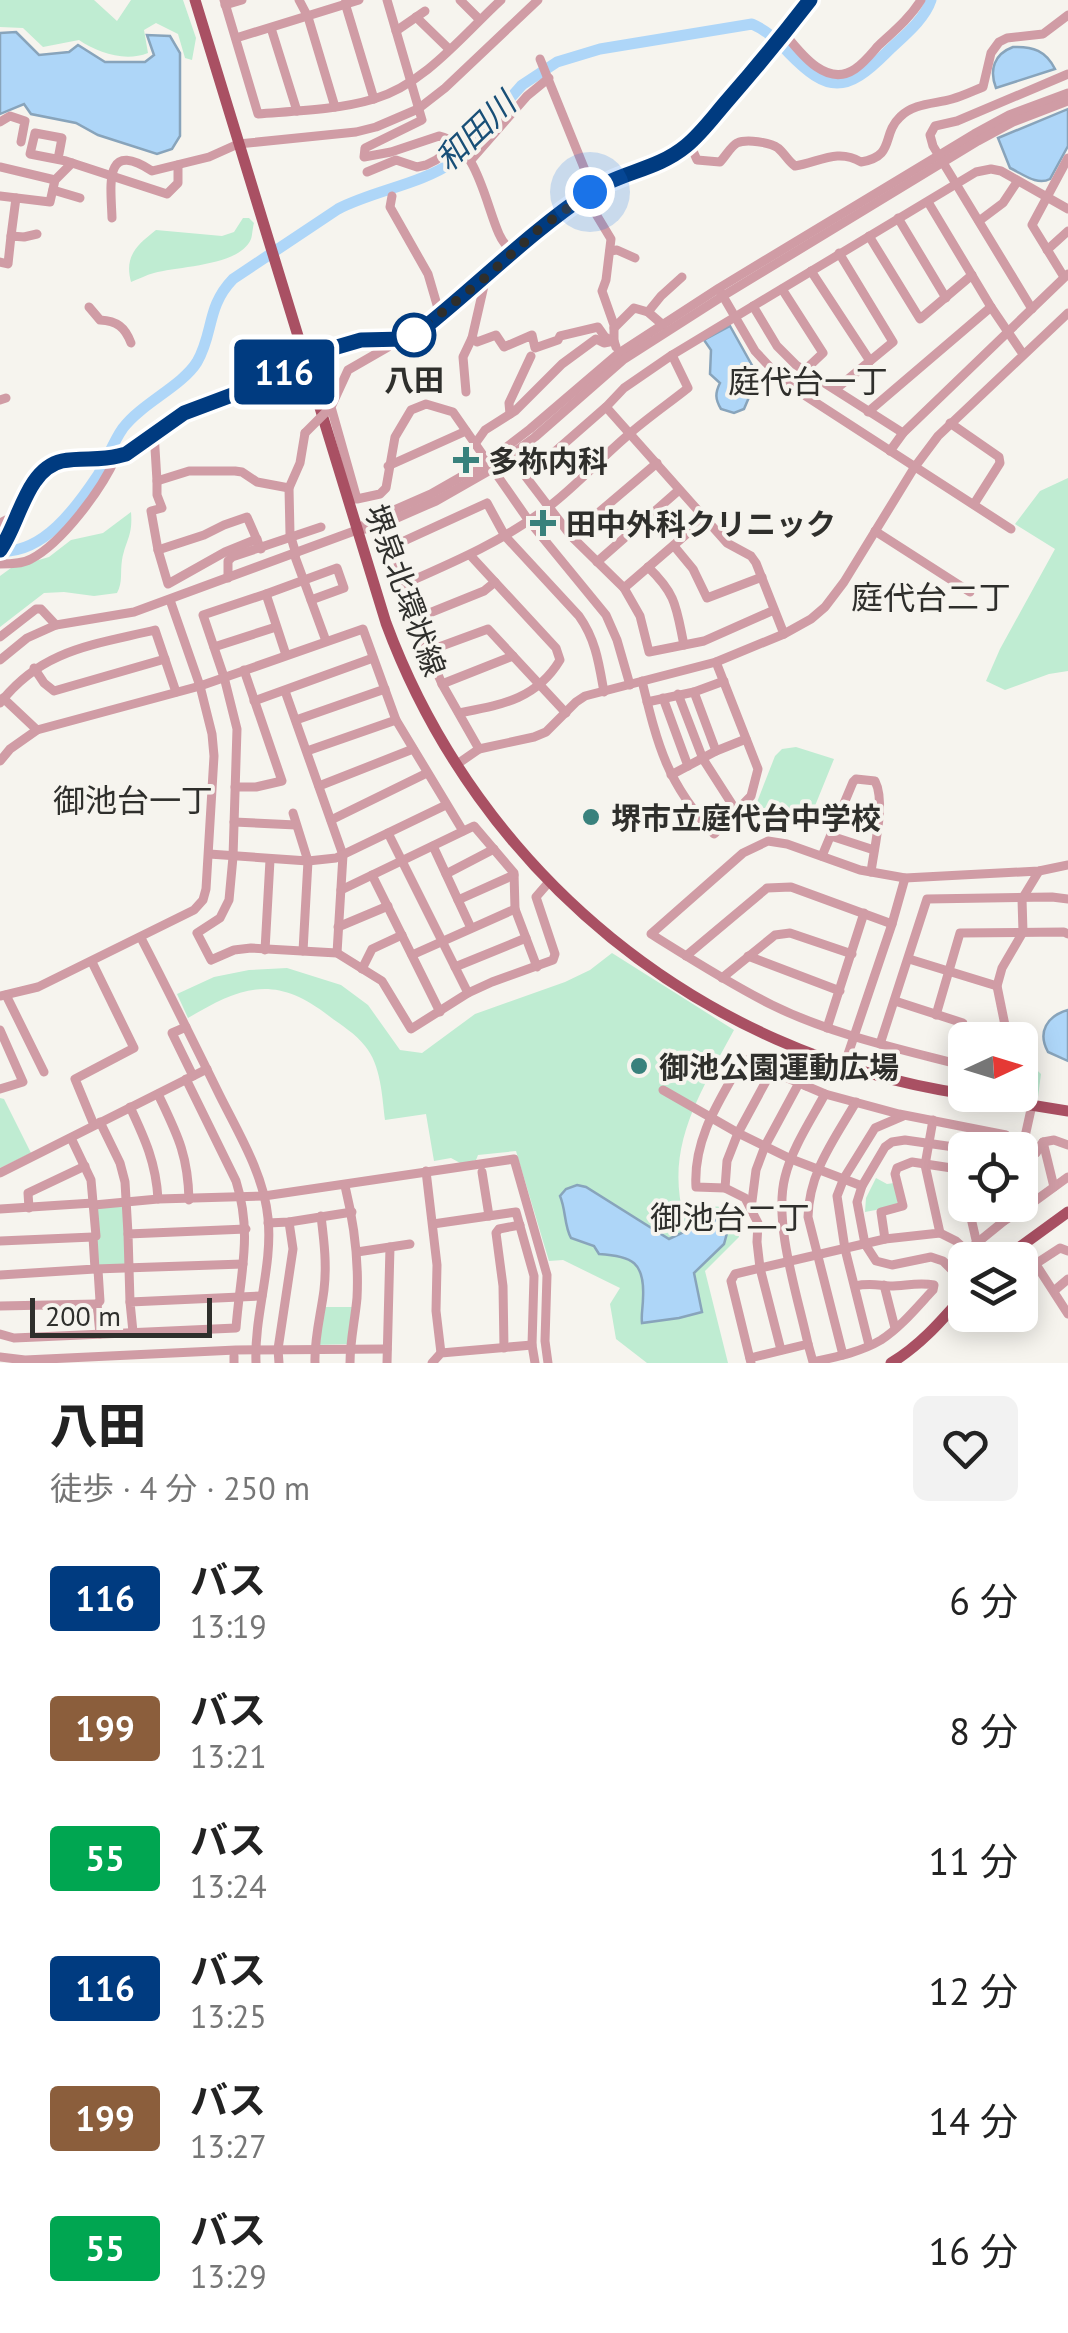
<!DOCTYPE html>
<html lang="ja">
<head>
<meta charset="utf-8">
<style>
	body { margin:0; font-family:"PT Sans","Noto Sans JP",sans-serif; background:#f2f2f2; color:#222; height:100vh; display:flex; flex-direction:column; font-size:38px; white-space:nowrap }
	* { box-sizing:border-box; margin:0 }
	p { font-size:32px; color:#767676 }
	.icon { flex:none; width:55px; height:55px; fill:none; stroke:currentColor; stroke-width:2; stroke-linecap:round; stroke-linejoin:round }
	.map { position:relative; height:1363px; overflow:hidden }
	.drawer { display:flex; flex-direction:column; background:#fff; flex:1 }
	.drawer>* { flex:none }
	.badge { padding:0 20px; border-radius:8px; font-size:35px; line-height:65px }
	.needle { width:65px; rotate:86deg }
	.fabs { position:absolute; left:948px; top:1022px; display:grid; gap:20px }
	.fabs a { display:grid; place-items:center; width:90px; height:90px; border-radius:15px; background:#fff; box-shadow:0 5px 25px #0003; font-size:50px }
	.scale { position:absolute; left:30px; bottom:25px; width:182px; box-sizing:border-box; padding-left:10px; border:5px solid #2f2f2c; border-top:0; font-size:28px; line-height:35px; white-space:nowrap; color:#2f2f2c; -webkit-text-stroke:8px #f6f4ee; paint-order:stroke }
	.you { position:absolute; width:50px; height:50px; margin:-25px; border:8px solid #fff; border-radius:50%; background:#1a73e8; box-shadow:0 0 0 15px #1a73e833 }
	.map>.badge { position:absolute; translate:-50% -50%; box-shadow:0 0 0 5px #fff }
	.round { display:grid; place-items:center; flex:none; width:105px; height:105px; border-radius:15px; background:#f2f2f2 }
	.headline { display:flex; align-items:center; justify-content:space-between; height:170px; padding:0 50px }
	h1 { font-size:48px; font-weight:800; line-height:75px }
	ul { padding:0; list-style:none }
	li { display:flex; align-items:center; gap:30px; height:130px; padding:0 50px }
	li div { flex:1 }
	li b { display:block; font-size:38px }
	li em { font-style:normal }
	li .badge { min-width:110px; font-weight:700; text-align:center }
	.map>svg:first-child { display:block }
	.green { fill:#bfecd2 }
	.water { fill:#aed6f8; stroke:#88a4bb; stroke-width:2.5 }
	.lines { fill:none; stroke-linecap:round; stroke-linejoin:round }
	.river { stroke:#aed6f8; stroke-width:11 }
	.minor { stroke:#d09ca5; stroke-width:9 }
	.major { stroke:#a95063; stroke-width:11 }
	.minor-bridge { stroke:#d09ca5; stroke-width:9 }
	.line-casing { stroke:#fff; stroke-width:22 }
	.line { stroke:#003b80; stroke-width:15 }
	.walk { stroke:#2f2f2c; stroke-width:10; stroke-dasharray:0 18 }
	.stop-dot { fill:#fff; stroke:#003b80; stroke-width:5 }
	.poi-dot { fill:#39817c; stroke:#f6f4ee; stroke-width:4 }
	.labels { text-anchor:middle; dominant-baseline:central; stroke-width:8; stroke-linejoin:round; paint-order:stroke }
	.stop-label { font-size:30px; font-weight:bold; fill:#2f2f2c; stroke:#f6f4ee }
	.poi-label { font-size:30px; font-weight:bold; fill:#2f2f2c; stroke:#f6f4ee; text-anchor:start }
	.street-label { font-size:30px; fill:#2f2f2c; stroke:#f6f4ee }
	.water-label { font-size:32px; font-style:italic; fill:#184f77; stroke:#f6f4ee }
	.neighbourhood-label { font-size:32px; fill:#2f2f2c; stroke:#f6f4ee }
</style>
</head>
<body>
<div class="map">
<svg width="1068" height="1363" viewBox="0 0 1068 1363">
	<rect width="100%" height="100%" fill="#f6f4ee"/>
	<g class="green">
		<path d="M0,0H94L117,21L131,0H183L196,38L192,60L185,58L178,34L156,23L144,30L148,53C125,62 98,53 79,40L43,47L23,28L0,27Z"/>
		<path d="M243,218H249L254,223C253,225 252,237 251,239C240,266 179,266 154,273C146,275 139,279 131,282C124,256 137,245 156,230L222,236L234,232Z"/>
		<path d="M1068,478V671L1049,674L1005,690L986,681L1000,649L1055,549L1015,524L1040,491Z"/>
		<path d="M131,512C133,536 126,539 122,560C120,573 123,582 117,593L94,596L64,592L44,593L0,627V576L11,568L49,557L71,540L103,533Z"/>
		<path d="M796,747L834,759L806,828L784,817L752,815L775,756L782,749Z"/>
		<path d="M612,953L734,1030C702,1090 664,1146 684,1217C712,1202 735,1199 739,1237L705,1271L728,1363H647L616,1339L610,1304L620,1288L563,1260L549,1261L516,1151L478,1155L476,1160L462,1164L451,1158L434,1161L426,1114L385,1120C382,1096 381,1065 365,1046C356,1034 341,1025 329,1016C275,974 242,986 188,1018L177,994L214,977L249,970L287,968L341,985L368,1005L400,1050L422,1053L475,1014L565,982L590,970Z"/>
		<path d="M1023,1057L1041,1074L1038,1097L1020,1094V1058Z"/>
		<path d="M0,1098L4,1099L31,1153L0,1168Z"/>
		<path d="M876,1178L887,1184L894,1183L898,1203L897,1206L865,1212L866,1198Z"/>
		<path d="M124,1206L126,1268L97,1269L95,1207Z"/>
		<path d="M324,1307H352L348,1344L317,1345Z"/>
	</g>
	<g class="water">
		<path d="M16,32L39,55L69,52L78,45L105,62H145L154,55L147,35L170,36L180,53V136L172,149L157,154L98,135L76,123L31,114L24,104L0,114V33Z"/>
		<path d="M1013,47C1033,46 1046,51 1055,69L996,88C989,70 994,54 1013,47Z"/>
		<path d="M1068,109V146L1050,179C1037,186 1023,174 1010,168L998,138Z"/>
		<path d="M730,326L758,376L744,409L734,413L721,409C715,399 715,393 720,383L710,374L711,350L704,340Z"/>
		<path d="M1068,1010V1061L1048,1052C1037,1032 1047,1016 1068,1010Z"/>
		<path d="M577,1185L586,1187L669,1239L707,1221L716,1220L724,1226L727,1233L724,1244L694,1273L702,1312L679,1318L642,1323C641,1314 643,1307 643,1298C645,1262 632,1256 599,1254L594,1246L571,1238C564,1225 566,1210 560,1196L566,1189Z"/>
	</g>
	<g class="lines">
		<path class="river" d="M0,551C43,554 76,508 98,475C107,460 113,442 123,428C142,403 182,386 197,362C214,333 206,307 233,279L338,209C375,190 419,185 453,162L522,85L557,62L600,49L752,24C768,31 777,41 789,53C828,93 846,93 886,53C901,38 924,21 931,0"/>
		<g class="minor">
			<path d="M224,0L258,114C296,111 337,110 374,99C425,84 463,35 501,0"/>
			<path d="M299,0L308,17L335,107"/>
			<path d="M387,0L422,120L365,148L364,157L391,152L439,136C477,144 485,203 499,234C502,241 507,247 513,253"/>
			<path d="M460,0L479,19"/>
			<path d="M345,3L374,99"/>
			<path d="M225,5L242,0"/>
			<path d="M416,17L449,49"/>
			<path d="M271,28L297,111"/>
			<path d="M396,31L425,11"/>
			<path d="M785,34C801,54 827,88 855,69C864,63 871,54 878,46C893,32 910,18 921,0"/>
			<path d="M236,38L359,0"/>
			<path d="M540,59L593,190"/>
			<path d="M0,122L10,116L25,121L21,142"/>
			<path d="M690,144L697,160L720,162C725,157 731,146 737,143C746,139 770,142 778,148C785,154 788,161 795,166C819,162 838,148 861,162C896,156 881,135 900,117C914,103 935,104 952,99C963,96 973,91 983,87L991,53L999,42L1007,38L1043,34L1068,15"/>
			<path d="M58,159L62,138L35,133L30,154L66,161L167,194L178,183V165"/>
			<path d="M471,160L527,96L549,78"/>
			<path d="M0,167L55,180"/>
			<path d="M367,172L396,160L417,167L426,165L436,160L457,144"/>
			<path d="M53,190L80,198"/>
			<path d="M0,196L50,202L55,180L72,163"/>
			<path d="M392,196L390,207L428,274L440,315"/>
			<path d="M585,196L611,239L606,280L602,291L614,325V341L616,347"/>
			<path d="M928,202L991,307L1023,354"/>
			<path d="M112,218C111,186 103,139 152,171L209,157L238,144L356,132L376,127L418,109L445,88L538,0"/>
			<path d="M898,218L946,298"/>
			<path d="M979,221L1003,203L1017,182"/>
			<path d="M11,236L16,198"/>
			<path d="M869,236L920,319L972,275"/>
			<path d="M1047,250L1068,231"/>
			<path d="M610,251L617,250L635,258"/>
			<path d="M0,262L8,264L11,236L24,237L37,234"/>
			<path d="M811,271L870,361"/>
			<path d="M1064,277L1032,225L1068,158"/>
			<path d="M782,289L823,353L805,370"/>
			<path d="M720,291L755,351L784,382L1011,529"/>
			<path d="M753,306L777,346L796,365L903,433"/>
			<path d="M89,307L100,320C117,321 125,327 131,343"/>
			<path d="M1032,309L933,146L930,135L935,126L957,121L1068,74"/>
			<path d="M663,325L648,312L661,296L682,277"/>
			<path d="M614,328L634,308L648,312"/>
			<path d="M472,338L477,342L496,335L504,347L532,335L535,348L558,340L560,336L598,327L605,337L611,340"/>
			<path d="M389,339L388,347L348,370L331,407L357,499L380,494L386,488L395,437L411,410L426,404L453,412L529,521L606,615L617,640L630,685"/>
			<path d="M836,389L893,342L839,253"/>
			<path d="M466,392L463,357L472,338L486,277"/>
			<path d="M0,400L6,398"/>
			<path d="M606,407L727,543L751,556L756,563L784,634"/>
			<path d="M868,412L991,307"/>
			<path d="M510,414L509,403L531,356"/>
			<path d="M950,423L999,457L1000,463L974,504"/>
			<path d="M154,432L157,481L189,471H235L242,472L257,482L289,488"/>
			<path d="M475,444L485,430L515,411L562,364L596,339L604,343L614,341"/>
			<path d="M890,451L903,433L1068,274"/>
			<path d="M388,466L466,431"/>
			<path d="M157,481V495L162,508L151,511L158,550L168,584L225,552L257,539"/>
			<path d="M0,523L10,518L18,519"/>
			<path d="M359,529L369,521L431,494L487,462L530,429L619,353L719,288L974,134L1009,115L1068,93"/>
			<path d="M875,531L970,592"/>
			<path d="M571,536L657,463"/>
			<path d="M674,546L693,569L707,598L762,577"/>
			<path d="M158,550L204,535L224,525L247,517L261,549"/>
			<path d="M294,554L326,641"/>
			<path d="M296,554L290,534L289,488L300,463L305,433"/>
			<path d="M597,562L679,490"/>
			<path d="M0,564C10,564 22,564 31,559C62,543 102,489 116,457"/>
			<path d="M648,567C677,595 676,607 684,645"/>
			<path d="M228,578V561L232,557L321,527"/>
			<path d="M404,584C454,562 503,541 547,508C575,487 600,459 627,436C646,419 668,404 688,388L672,355"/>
			<path d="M624,588L704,519"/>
			<path d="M266,594L337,568L344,588L311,600"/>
			<path d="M774,610L704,641L649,652L640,616L624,588L571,536L526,477L606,407L624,388L672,355L976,172L991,169L1001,171L1068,209"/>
			<path d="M417,618L484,591L495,582"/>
			<path d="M0,637L36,609H41L56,625"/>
			<path d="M214,647L276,627"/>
			<path d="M428,651L442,684L479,749"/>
			<path d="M286,655L266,594L203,615L224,677L237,729L233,857L229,900L220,918L197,933L211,960L234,950L251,948L337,953L382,981L411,1029L468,993L492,982L553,960L555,954L536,897L549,882"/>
			<path d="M0,660L27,638L56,625L134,612L357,530L374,528L436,501L492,469L535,437L623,360L723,296L978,141L1013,122L1068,101"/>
			<path d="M34,668L44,683L54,691L165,659"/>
			<path d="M642,681C658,747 667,783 714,834L751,796L758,769L716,662"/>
			<path d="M442,684L513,656"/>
			<path d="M285,691L343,855L337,953"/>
			<path d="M694,692L716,751"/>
			<path d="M678,694L703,759L737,812"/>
			<path d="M3,698L37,730"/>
			<path d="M663,698L688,766"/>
			<path d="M254,701L373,658"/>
			<path d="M647,702L694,692L724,681"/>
			<path d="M0,703C42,649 93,645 155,630L176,692"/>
			<path d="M459,713C500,705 536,700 560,660L556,648L470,555"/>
			<path d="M566,713L488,629L428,651L404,584L393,546L487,503L505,536L579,616C596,640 599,664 604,692"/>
			<path d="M296,720L385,689"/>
			<path d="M307,751L396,720"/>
			<path d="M0,761L10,749L37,730L200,686L363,629L396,720L463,831"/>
			<path d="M456,765L479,749L534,737L546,732L576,702L585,696L716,662L784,634L811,619L825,607L844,582L914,468L938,436L1068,313"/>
			<path d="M671,775L716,751L746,739"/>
			<path d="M319,786L413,749"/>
			<path d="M235,787H256L282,781L244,670"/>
			<path d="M293,813L308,861L303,951"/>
			<path d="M331,820L427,773"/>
			<path d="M234,822L296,825"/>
			<path d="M388,833L468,993"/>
			<path d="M831,836L874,850"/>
			<path d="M433,846L471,928"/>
			<path d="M209,854L308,861L336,858L446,805"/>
			<path d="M822,856L853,782L856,779L875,781C886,802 874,848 871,872"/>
			<path d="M446,874L494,849"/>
			<path d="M372,875L440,1012"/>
			<path d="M341,890L474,826L514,873L515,909L537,967"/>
			<path d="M458,900L514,875"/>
			<path d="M338,927L388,906"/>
			<path d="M141,938C168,990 194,1043 220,1096C239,1134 264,1175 268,1218C273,1266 254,1314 256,1363"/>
			<path d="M265,950L270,860"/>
			<path d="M412,955L515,909"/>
			<path d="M686,956L767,888L791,887L892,924"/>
			<path d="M748,956L840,991"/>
			<path d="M909,959L997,986"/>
			<path d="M92,962L134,1048L75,1079L94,1125"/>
			<path d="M455,967L526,938"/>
			<path d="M362,969L372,949L402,935"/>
			<path d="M722,978L775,935L790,933L852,954"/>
			<path d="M6,995L44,1072"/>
			<path d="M0,996L38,987L194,910L203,900L206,889L214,756L212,734L200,686L170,600"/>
			<path d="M895,1001L963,1023L965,1040"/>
			<path d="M936,1015L960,933L1064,932L1068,934"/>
			<path d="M186,1027L172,1033L193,1076"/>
			<path d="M827,1028L864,913"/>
			<path d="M0,1030L23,1082L0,1089"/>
			<path d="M1008,1040L997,986L1002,968L1023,932L1022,899L1039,871"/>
			<path d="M880,1044L927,899L1052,897L1068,899"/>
			<path d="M844,1066L892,924L905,878"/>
			<path d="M965,1066C900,1049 833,1035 772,1005C730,984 691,959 651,934L743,853L768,841L787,844L860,870L905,878L1039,871L1068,865"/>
			<path d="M806,1086L813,1070"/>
			<path d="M663,1090L738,1133L791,1159L862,1186"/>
			<path d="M158,1094C177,1134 188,1154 189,1200"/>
			<path d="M130,1107C145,1139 156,1163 158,1199"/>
			<path d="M100,1122L120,1163L125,1182L128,1234"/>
			<path d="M1043,1142L1054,1187"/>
			<path d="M1010,1150L1024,1141L1032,1105"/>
			<path d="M1020,1164L1036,1153L1043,1142L1054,1140L1068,1145"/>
			<path d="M959,1169L965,1194"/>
			<path d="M426,1171L437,1265L436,1311L441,1353"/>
			<path d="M1020,1171L1028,1206"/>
			<path d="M482,1172L489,1216"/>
			<path d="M0,1173L207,1069"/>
			<path d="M345,1186C354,1223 359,1260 357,1298C355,1320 350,1341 350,1363"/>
			<path d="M725,1188L727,1161L738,1133L771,1072"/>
			<path d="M94,1205L158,1199L264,1196L514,1159L547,1275L545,1341L548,1363"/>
			<path d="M968,1205L977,1244"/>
			<path d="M1000,1205L1004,1221"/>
			<path d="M29,1208L28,1193L85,1166"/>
			<path d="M0,1209L93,1203"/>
			<path d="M751,1209L756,1170L765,1146L799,1083"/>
			<path d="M268,1223L289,1222L352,1212"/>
			<path d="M433,1224L516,1212L534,1276L532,1345L535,1363"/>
			<path d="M940,1233L956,1241L967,1251L1004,1221L1028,1206L1068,1177"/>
			<path d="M885,1239L881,1212L903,1206L895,1174L897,1168L912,1162L965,1170"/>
			<path d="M0,1241L93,1237"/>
			<path d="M357,1252L410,1244"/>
			<path d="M1035,1263L1068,1314"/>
			<path d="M95,1269L243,1264"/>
			<path d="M1020,1274L1060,1248L1068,1251"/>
			<path d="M0,1275L95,1269L93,1237L96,1236L91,1180L71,1138"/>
			<path d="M965,1283L943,1261L931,1257L892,1265L876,1261L865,1244L857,1202L862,1186L885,1147L892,1142L905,1140L975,1150"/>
			<path d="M884,1285L895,1328"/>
			<path d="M1055,1290L1068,1279"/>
			<path d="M130,1302L128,1234L246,1229"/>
			<path d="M97,1304L100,1301L98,1270"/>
			<path d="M0,1306L97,1304L100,1334"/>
			<path d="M133,1332L130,1302L262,1296"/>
			<path d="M0,1334L14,1338L37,1337L236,1328C240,1274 253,1235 236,1181L186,1079"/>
			<path d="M808,1344L813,1362C836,1357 861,1352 881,1340C901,1327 917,1307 933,1290L934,1285C918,1282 905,1286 890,1286C876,1285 869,1283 855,1286"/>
			<path d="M869,1345L845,1249L837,1196L844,1178L875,1128L903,1116"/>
			<path d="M504,1348L503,1286L496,1233L499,1229L520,1225"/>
			<path d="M781,1350L760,1268L757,1242L758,1223L745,1198L725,1188L696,1187C693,1138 720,1100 743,1059L825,1094L899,1114L1006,1135"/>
			<path d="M843,1355L808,1217C809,1172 834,1140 856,1102"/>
			<path d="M0,1357L25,1360L236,1350L387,1349"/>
			<path d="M750,1358L808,1344C798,1297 773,1223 785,1177C792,1148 811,1120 825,1094"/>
			<path d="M234,1363V1356"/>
			<path d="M279,1363L278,1349L293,1249L289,1222"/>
			<path d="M315,1363C314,1338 321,1314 324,1290C327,1264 324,1241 321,1216"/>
			<path d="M387,1363L390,1247"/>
			<path d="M432,1363L441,1353L532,1345"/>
			<path d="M751,1363L731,1281L735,1274L885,1239L940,1233L925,1165L933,1120"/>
		</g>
		<g class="major">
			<path d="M195,0L386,623C479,874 701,1055 965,1094"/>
			<path d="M0,551L13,530L31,485L51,466L61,461L119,457L184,413L267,382L337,347L361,340L405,339L424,328L539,229L593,190L658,165L690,144L771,50L809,0"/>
			<path d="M969,1095L1068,1111"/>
			<path d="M1002,1260L1068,1212"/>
			<path d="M891,1363C921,1345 942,1320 965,1294"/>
		</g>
		<path class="minor-bridge" d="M305,433L331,407"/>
	</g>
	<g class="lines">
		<defs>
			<path id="line" d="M0,550C19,524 26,469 62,461C81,457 100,461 118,456L126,454L184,413L267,382L337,347L361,340L404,339L424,328C479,284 530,232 590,192C620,172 657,170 686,146C701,134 714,116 727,101C756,68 783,35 810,0"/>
		</defs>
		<use href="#line" class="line-casing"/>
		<use href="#line" class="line"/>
		<path class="walk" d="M414,335L486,277L539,229L590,192"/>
	</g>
	<circle class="stop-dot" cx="414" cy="335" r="20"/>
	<g class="poi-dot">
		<path d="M461 445h10v10h10v10h-10v10h-10v-10h-10v-10h10z"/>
		<path d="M538 508h10v10h10v10h-10v10h-10v-10h-10v-10h10z"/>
		<circle cx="591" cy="817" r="10"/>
		<circle cx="639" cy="1066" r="10"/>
	</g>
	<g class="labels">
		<g class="stop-label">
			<text x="414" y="379">八田</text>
		</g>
		<g class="poi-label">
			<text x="488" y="460">多祢内科</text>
			<text x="566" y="523">田中外科クリニック</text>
			<text x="611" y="817">堺市立庭代台中学校</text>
			<text x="659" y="1066">御池公園運動広場</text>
		</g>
		<g class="street-label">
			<text transform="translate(406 590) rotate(70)">堺泉北環状線</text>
		</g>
		<g class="water-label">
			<text transform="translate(475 131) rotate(-44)">和田川</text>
		</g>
		<g class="neighbourhood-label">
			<text x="808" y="381">庭代台一丁</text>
			<text x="931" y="597">庭代台二丁</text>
			<text x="133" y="800">御池台一丁</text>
			<text x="730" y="1217">御池台二丁</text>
		</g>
	</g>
</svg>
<div class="fabs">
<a><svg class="needle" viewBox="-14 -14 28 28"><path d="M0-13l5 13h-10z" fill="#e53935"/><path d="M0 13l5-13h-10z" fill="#767676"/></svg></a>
<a><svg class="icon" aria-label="locate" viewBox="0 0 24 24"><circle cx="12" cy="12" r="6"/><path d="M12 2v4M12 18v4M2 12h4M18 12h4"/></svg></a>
<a><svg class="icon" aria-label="layers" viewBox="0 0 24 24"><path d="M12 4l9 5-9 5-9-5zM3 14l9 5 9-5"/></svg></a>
</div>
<div class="scale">200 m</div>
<div class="you" style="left:590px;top:192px"></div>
<b class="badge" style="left:284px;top:372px;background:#003b80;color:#fff">116</b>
</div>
<section class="drawer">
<div class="headline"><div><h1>八田</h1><p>徒歩 · 4 分 · 250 m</p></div><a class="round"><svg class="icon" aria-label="heart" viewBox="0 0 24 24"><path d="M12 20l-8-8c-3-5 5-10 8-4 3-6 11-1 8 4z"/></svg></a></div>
<ul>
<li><span class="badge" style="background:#003b80;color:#fff">116</span><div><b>バス</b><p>13:19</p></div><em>6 分</em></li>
<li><span class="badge" style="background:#8b5e3c;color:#fff">199</span><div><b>バス</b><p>13:21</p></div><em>8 分</em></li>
<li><span class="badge" style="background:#00a651;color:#fff">55</span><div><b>バス</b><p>13:24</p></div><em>11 分</em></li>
<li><span class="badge" style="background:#003b80;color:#fff">116</span><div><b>バス</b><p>13:25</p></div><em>12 分</em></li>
<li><span class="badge" style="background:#8b5e3c;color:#fff">199</span><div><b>バス</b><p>13:27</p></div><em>14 分</em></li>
<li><span class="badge" style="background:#00a651;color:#fff">55</span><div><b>バス</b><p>13:29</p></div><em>16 分</em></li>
</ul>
</section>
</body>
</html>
